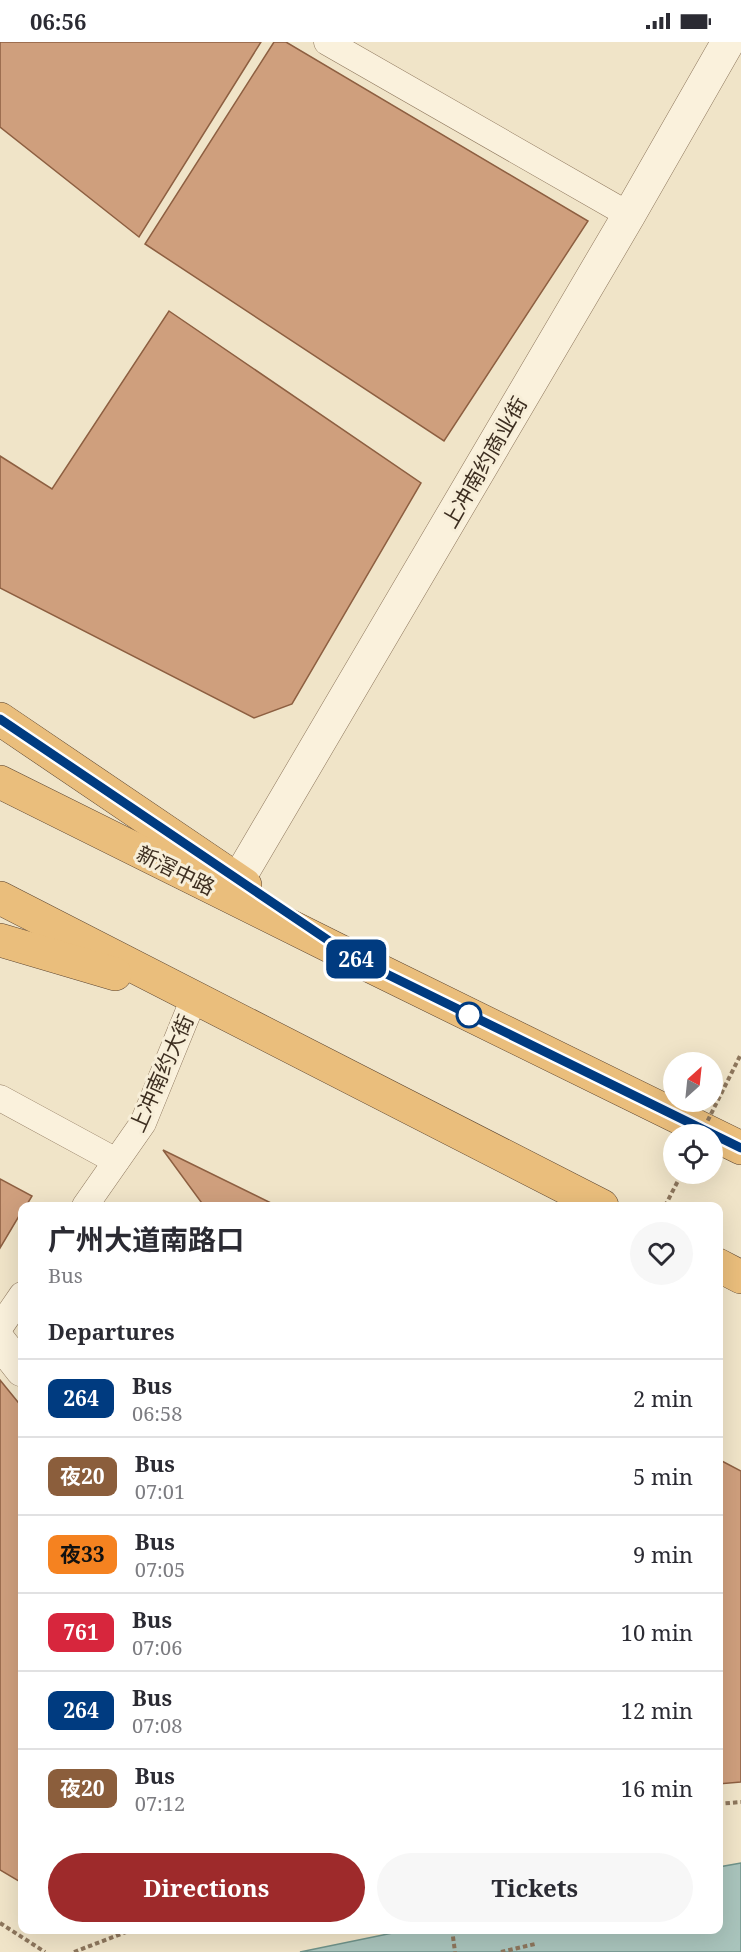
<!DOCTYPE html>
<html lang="en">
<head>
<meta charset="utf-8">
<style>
	body { margin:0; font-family:"Noto Serif","Noto Sans SC",serif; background:#f7f7f7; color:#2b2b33; height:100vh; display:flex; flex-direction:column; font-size:22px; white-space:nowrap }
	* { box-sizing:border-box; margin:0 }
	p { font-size:20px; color:#7c7c81 }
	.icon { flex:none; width:33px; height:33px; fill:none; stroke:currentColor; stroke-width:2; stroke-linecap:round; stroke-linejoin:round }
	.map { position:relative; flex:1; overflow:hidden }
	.panel { position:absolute; left:18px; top:1160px; width:705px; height:732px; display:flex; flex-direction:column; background:#fff; border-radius:12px; box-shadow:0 6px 24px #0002 }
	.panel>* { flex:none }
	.badge { padding:0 12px; border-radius:9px; font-size:21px; line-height:39px }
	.needle { width:39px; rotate:27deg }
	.controls { position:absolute; left:663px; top:1010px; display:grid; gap:12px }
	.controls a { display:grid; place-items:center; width:60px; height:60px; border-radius:50%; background:#fff; box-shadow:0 6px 24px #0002; font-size:30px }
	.map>.badge { position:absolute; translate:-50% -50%; box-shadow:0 0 0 3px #fff }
	h2 { padding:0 30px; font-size:22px; line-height:54px }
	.round { display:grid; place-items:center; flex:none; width:63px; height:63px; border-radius:32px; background:#f7f7f7 }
	.headline { display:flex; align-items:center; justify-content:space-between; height:102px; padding:0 30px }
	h1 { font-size:28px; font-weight:700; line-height:45px }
	.primary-button { display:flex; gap:12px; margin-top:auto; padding:12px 30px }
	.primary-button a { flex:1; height:69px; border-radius:36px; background:#9e2a2b; color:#fff; font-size:24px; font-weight:700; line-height:69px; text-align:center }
	.primary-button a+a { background:#f7f7f7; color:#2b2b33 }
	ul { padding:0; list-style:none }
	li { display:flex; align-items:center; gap:18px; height:78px; padding:0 30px; border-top:2px solid #e1e1e2 }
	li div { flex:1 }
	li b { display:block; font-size:22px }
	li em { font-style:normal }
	li .badge { min-width:66px; font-weight:700; text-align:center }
	.status { display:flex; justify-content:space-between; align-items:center; height:42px; padding:0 30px; background:#fff; direction:ltr }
	.status svg { height:16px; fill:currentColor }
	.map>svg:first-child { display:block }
	.water { fill:#a9c4bc; stroke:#6f938a; stroke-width:1.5 }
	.building { fill:#cf9f7d; stroke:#8d5f41; stroke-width:1.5 }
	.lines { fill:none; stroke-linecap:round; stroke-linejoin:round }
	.service-casing { stroke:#8d765c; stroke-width:27 }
	.minor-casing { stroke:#8d765c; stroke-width:34 }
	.trunk-casing { stroke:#5b4430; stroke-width:34 }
	.path { stroke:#8d765c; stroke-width:4; stroke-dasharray:4.5 3; stroke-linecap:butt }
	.service { stroke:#faf1dc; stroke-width:26 }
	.minor { stroke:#faf1dc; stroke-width:33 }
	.trunk { stroke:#eabe7c; stroke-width:33 }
	.path-bridge { stroke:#8d765c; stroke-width:4; stroke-dasharray:4.5 3; stroke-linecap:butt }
	.line-casing { stroke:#fff; stroke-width:14 }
	.line { stroke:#003b80; stroke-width:9 }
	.stop-dot { fill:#fff; stroke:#003b80; stroke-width:3 }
	.labels { text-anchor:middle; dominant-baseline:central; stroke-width:6; stroke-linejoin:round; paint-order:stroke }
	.street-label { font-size:21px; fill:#3d2e20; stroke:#f7eed8 }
</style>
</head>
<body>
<div class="status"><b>06:56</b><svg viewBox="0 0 49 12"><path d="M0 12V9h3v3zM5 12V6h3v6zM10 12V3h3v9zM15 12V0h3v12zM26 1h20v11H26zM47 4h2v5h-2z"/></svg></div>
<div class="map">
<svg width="741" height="1910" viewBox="0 0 741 1910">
	<rect width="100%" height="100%" fill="#f0e4c8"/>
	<path class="water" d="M741,1821V1910H300L412,1887H718L719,1825Z"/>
	<g class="building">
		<path d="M0,0H261L139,195L0,85Z"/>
		<path d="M274,0H286L588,179L444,399L145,202Z"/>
		<path d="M169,269L421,441L292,662L254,676L0,546V414L52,447Z"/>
		<path d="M163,1108L277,1164H204Z"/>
		<path d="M0,1137L32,1154L26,1164H22V1169L0,1206Z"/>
		<path d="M0,1338L22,1365V1841L0,1828Z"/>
		<path d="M718,1417L741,1429V1740L718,1742Z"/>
	</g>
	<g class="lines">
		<defs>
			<g id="service">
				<path d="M327,0L629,173"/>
				<path d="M0,1056L116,1119"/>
				<path d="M85,1164L143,1081L194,956"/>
				<path d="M0,1285L22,1253"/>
			</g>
			<g id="minor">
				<path d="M238,838L629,173L728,0"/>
				<path d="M0,1300L22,1328"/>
			</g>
			<g id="trunk">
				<path d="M0,677L245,843"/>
				<path d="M0,740L356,917L741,1106"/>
				<path d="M0,856L602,1164"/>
				<path d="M0,898L115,932"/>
				<path d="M718,1223L741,1235"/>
			</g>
		</defs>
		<use href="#service" class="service-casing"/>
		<use href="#minor" class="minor-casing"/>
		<use href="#trunk" class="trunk-casing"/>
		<g class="path">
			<path d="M718,1762L741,1760"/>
			<path d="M0,1881L45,1910"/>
			<path d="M452,1887L455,1910"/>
			<path d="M74,1910L134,1887"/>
			<path d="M501,1910L535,1902"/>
		</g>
		<use href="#service" class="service"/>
		<use href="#minor" class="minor"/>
		<use href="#trunk" class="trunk"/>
		<g class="path-bridge">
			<path d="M701,1092L741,1012"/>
			<path d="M665,1164L682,1131"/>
		</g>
	</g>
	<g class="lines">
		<defs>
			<path id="line" d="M0,677L356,917L741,1106"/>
		</defs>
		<use href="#line" class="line-casing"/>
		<use href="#line" class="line"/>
	</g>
	<circle class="stop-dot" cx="469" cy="973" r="12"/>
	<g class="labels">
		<g class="street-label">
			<text transform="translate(484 420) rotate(-60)">上冲南约商业街</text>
			<text transform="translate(176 828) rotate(26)">新滘中路</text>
			<text transform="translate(161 1031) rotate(-66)">上冲南约大街</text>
		</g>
	</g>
</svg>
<div class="controls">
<a><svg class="needle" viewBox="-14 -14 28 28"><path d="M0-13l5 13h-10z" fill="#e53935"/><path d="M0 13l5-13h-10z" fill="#7c7c81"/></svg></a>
<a><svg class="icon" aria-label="locate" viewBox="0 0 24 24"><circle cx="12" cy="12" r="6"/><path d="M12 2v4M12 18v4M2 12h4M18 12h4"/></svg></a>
</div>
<b class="badge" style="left:356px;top:917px;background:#003b80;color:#fff">264</b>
<section class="panel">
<div class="headline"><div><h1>广州大道南路口</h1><p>Bus</p></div><a class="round"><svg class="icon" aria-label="heart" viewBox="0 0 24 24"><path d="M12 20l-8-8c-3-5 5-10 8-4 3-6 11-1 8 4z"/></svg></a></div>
<h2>Departures</h2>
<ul>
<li><span class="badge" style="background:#003b80;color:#fff">264</span><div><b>Bus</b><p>06:58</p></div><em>2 min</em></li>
<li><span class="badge" style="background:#8b5e3c;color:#fff">夜20</span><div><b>Bus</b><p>07:01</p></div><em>5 min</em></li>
<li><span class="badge" style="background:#f58220;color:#111">夜33</span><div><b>Bus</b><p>07:05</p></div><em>9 min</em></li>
<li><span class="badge" style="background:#d7263d;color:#fff">761</span><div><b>Bus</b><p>07:06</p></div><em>10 min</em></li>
<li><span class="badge" style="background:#003b80;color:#fff">264</span><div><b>Bus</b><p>07:08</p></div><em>12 min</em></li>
<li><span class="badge" style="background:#8b5e3c;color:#fff">夜20</span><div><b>Bus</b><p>07:12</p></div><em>16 min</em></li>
</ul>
<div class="primary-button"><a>Directions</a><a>Tickets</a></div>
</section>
</div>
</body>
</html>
